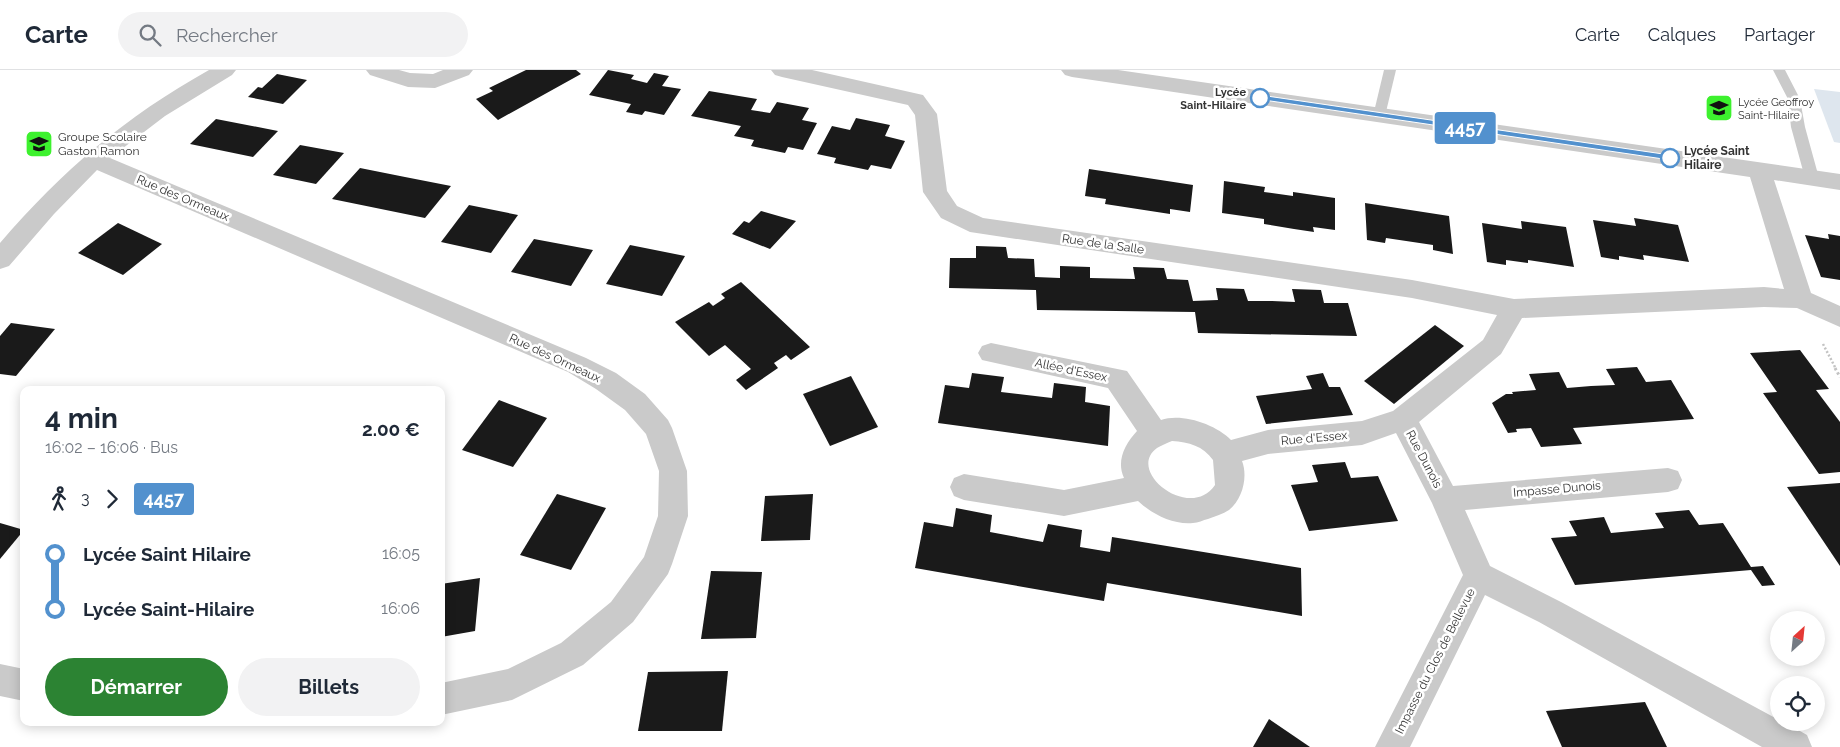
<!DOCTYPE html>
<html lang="fr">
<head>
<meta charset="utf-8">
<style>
	body { margin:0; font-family:Raleway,sans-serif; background:#f2f2f3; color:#1f2937; height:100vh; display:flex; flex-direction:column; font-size:19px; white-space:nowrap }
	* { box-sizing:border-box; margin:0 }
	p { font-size:16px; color:#747a83 }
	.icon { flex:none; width:28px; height:28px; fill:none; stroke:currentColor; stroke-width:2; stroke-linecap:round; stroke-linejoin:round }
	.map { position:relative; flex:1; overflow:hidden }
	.side { position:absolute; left:20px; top:316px; width:425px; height:340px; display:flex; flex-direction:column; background:#fff; border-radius:10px; box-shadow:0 2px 12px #0003 }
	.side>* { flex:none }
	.badge { padding:0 10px; border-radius:4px; font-size:18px; line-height:32px }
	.needle { width:32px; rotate:27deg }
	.fabs { position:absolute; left:1770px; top:541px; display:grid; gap:10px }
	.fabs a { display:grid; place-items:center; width:55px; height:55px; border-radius:50%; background:#fff; box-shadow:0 2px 12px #0003; font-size:25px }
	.map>.badge { position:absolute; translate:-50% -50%; box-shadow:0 0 0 2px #fff }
	.legs { display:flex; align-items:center; gap:8px; height:55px; padding:0 25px; font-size:16px }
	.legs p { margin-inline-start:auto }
	.summary { display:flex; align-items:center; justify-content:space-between; height:85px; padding:0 25px }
	h1 { font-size:28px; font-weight:700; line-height:38px }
	.action { display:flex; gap:10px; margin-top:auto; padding:10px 25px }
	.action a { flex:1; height:58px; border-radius:30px; background:#2c8333; color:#fff; font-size:20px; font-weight:700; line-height:58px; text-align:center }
	.action a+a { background:#f2f2f3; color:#1f2937 }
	ul { padding:0 25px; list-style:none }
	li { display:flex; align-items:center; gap:18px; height:55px; font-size:19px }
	li i { display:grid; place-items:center; width:8px; height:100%; margin:0 6px; background:currentColor }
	li i::after { content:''; width:12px; height:12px; margin:-6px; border:4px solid; border-radius:50%; background:#fff }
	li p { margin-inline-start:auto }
	li:first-child i { background:linear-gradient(#0000 50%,currentColor 0) }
	li:last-child i { background:linear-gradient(currentColor 50%,#0000 0) }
	header { display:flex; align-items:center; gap:30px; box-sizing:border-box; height:70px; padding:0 25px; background:#fff; border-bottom:1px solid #e0e1e3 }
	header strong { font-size:24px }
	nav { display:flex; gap:28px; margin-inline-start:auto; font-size:18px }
	.search { width:350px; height:45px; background:#f2f2f3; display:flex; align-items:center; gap:12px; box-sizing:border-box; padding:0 18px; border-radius:28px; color:#747a83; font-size:19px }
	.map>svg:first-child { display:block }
	.green { fill:#dee6ee }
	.building { fill:#1a1a1a }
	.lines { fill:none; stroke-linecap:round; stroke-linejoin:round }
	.path-far1 { stroke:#c3c3c3; stroke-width:2.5; stroke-dasharray:2 2; stroke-linecap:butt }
	.path { stroke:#c3c3c3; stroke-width:3; stroke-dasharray:2.5 2.5; stroke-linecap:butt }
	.lane { fill:#cacaca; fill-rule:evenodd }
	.street { fill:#cacaca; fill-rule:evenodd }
	.line-1 { fill:#5291ce; stroke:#fff }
	.stop-1-dot { fill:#fff; stroke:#5291ce; stroke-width:2.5 }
	.labels { text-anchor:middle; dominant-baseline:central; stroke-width:5; stroke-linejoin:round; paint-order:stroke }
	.far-stop-label { font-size:11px; font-weight:bold; fill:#333; stroke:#fff; text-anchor:end }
	.far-poi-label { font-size:11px; fill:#333; stroke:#fff; text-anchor:start }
	.poi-label { font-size:12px; fill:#333; stroke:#fff; text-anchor:start }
	.stop-label { font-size:12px; font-weight:bold; fill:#333; stroke:#fff; text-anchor:start }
	.street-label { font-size:12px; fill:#333; stroke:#fff }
</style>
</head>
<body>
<header>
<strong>Carte</strong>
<div class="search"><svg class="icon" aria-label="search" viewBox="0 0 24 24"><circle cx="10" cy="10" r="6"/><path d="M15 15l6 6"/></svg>Rechercher</div>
<nav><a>Carte</a><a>Calques</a><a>Partager</a></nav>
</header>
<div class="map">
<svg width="1840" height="677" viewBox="0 0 1840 677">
	<rect width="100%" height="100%" fill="#fff"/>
	<path class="green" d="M1814,19L1840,22V73L1834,72Z"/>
	<g class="building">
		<path d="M526,0H576L581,4L498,50L476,29L493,21L489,18Z"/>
		<path d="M608,0L634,5L631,9L647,13L654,3L669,6L662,16L681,19L664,45L645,41L642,45L626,42L631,34L589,25Z"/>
		<path d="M277,4L307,10L283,34L248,27L258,17L262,18Z"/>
		<path d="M709,21L757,29L751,40L770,43L777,32L809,38L802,50L817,53L803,80L788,77L785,83L751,76L754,70L734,66L741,56L691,46Z"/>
		<path d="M856,48L890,55L885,66L905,71L891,99L871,95L868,100L834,93L836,88L817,84L832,56L850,60Z"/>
		<path d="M216,49L278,61L253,87L190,74Z"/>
		<path d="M300,75L344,83L316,114L273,105Z"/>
		<path d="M360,98L405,107L451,116L425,148L332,129Z"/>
		<path d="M1089,99L1193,115L1190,142L1170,139V144L1105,134L1106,129L1085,126Z"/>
		<path d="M1224,111L1265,117L1264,122L1293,126V122L1335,128V160L1313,157L1314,162L1294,159L1264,154V149L1222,143Z"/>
		<path d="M1365,133L1449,146L1453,184L1433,180V175L1386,168L1385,173L1367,170Z"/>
		<path d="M469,135L518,145L491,183L441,172Z"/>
		<path d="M761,141L796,151L770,179L732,164L744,151L749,153Z"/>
		<path d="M1634,148L1678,155L1689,192L1643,185L1644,190L1619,186V190L1601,187L1593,150L1636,156Z"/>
		<path d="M1521,151L1566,157L1574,197L1528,190V193L1506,190V195L1487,192L1482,153L1522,159Z"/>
		<path d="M118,153L162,174L123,205L78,183Z"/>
		<path d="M1828,164L1840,166V210L1821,207L1805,165L1829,169Z"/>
		<path d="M534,169L593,180L571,216L511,202Z"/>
		<path d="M630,175L685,186L662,226L606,214Z"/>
		<path d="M976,176L1006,177L1008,188L1034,189L1035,207L1060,208V196L1090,197V208L1135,209L1133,197L1164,198L1167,209L1188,210L1193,231L1218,230L1216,218L1244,219L1248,231H1272L1295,232L1292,219L1321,220L1324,233H1348L1357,266L1198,263L1195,242L1037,240L1036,220L949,218L950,188H976Z"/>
		<path d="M741,212L810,277L791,290L786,285L774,293L778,298L746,320L736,310L751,299L725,275L709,286L675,252L709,232L713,236L725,228L721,224Z"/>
		<path d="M11,253L55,259L16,306L0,304V266Z"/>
		<path d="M1435,255L1464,276L1394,334L1364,311Z"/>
		<path d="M1800,280L1829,319L1816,320L1840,352V402L1819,404L1763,323L1777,322L1750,283Z"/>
		<path d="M1637,297L1646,312L1671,310L1694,349L1573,358L1582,374L1541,377L1531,358L1516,359L1517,362L1508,363L1492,333L1506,324H1513L1512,322L1536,320L1529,304L1559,302L1567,318L1591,316L1615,315L1606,299Z"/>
		<path d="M972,303L1004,307L1001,322L1052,328L1054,313L1086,317L1085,332L1110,336L1108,376L938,353L945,315L969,318Z"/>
		<path d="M1323,303L1329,317H1340L1353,345L1266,354L1256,326L1312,319L1306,306Z"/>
		<path d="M851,306L878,357L830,376L803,324Z"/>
		<path d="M499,330L547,348L513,397L462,380Z"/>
		<path d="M1345,392L1351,408L1378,406L1398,451L1309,461L1291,415L1318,412L1312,395Z"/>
		<path d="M1840,413V496L1787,417Z"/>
		<path d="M557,424L606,438L571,500L520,485Z"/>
		<path d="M813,424L810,470L761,471L765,426Z"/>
		<path d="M956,438L992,445L990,462L1043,472L1048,454L1082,460L1080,477L1110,482L1112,467L1301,498L1302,546L1107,513L1104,531L915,498L924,452L953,457Z"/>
		<path d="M1689,440L1699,455L1723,453L1751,497L1763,496L1775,515L1762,516L1751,500L1575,515L1551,468L1577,466L1569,451L1604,447L1611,463L1664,458L1655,443Z"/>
		<path d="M0,453L24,460L0,489Z"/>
		<path d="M711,501L762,502L756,568L701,569Z"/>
		<path d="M480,508L475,561L441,567V514Z"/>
		<path d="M728,601L722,661H638L648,602Z"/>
		<path d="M1645,632L1667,677H1562L1546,641Z"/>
		<path d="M1269,649L1310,677H1253Z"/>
	</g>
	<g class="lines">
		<path class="path-far1" d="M1823,274L1836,299"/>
		<path class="path" d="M1835,298L1840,307"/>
		<g class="lane">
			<path d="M1384,0H1396L1385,46L1379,50L1373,46Z"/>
			<path d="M1773,0H1785L1800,29L1805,57L1819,108L1817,111H1807L1805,108L1791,57L1788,29Z"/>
		</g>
		<g class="street">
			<path d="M209,0H236L232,5L165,46L110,88L586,288L616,303L645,324L668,350L672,358L687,401L688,446L672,494L668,504L633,552L583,595L512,630L441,645V613L508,599L561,573L611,532L644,487L658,446L659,401L646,364L625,340L596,319L568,302L97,100L54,144L9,196L0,199V173C63,100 125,47 209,0Z"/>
			<path d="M366,0H399L410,3L433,4L443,0H473L469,5L435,18L408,17L370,5Z"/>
			<path d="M771,0H812L923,25L937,44L947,121L957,136L983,148L1412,210L1514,229L1764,217L1784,219L1750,107L1072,7L1065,5L1061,0H1118L1840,104V120L1774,110L1811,223L1840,236V257L1797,238L1764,237L1522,248L1501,284L1419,352L1453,416L1668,398L1678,401L1682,410L1678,419L1668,422L1465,440L1490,496L1561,532L1779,650V652H1784L1807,665L1812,677H1762L1539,552L1485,525L1410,677H1375L1463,505L1432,433L1396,363L1362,375L1268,384L1242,391C1248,406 1243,429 1229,440C1223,444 1215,446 1208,449C1203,450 1198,453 1193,453C1173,455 1152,444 1138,431L1064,446L964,430L954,426L950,417L954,408L964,404L1064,420L1124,408C1116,391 1125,374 1137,361L1108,318L982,290L978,283L982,276L991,273L1127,301L1161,350C1182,343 1215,354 1231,370L1268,360L1362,351L1393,341L1483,270L1497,245L1412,228L970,162L941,148L923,122L915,45L908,35L782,7L775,5ZM1172,371C1189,372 1203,376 1213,390L1215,415C1190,452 1125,401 1157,378C1162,375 1167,373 1172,371Z"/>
			<path d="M0,594L24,599V631L0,626Z"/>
		</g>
	</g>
	<path class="line-1" d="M1260,25L1670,85L1674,88L1670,90L1257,29L1256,28Z"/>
	<defs>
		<symbol id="school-square" viewBox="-11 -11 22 22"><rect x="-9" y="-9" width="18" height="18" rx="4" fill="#3df12e" stroke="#fff"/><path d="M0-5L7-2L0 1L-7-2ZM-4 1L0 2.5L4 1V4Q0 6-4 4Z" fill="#111"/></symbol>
	</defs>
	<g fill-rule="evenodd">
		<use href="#school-square" x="1703" y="22" width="32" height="32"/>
		<use href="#school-square" x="23" y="58" width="32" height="32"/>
	</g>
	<g class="stop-1-dot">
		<circle cx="1260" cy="28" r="9"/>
		<circle cx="1670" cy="88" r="9"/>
	</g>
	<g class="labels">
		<g class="far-stop-label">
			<text x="1246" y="22">Lycée<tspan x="1246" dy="13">Saint-Hilaire</tspan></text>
		</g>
		<g class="far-poi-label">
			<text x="1738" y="32">Lycée Geoffroy<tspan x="1738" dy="13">Saint-Hilaire</tspan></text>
		</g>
		<g class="poi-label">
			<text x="58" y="67">Groupe Scolaire<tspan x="58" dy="14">Gaston Ramon</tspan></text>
		</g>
		<g class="stop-label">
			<text x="1684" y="81">Lycée Saint<tspan x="1684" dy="14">Hilaire</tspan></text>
		</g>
		<g class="street-label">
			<text transform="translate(183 128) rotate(23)">Rue des Ormeaux</text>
			<text transform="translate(1103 174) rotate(8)">Rue de la Salle</text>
			<text transform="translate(555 288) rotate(25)">Rue des Ormeaux</text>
			<text transform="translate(1071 300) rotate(12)">Allée d'Essex</text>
			<text transform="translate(1314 368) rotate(-5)">Rue d'Essex</text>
			<text transform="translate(1424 389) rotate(62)">Rue Dunois</text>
			<text transform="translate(1557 419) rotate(-5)">Impasse Dunois</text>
			<text transform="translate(1435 591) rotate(-63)">Impasse du Clos de Bellevue</text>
		</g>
	</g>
</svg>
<div class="fabs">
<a><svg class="needle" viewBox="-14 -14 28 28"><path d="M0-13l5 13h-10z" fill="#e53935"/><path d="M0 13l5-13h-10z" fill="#747a83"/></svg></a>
<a><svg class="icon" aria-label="locate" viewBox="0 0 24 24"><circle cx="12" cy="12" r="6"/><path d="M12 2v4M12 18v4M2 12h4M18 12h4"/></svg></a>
</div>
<b class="badge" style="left:1465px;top:58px;background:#5291ce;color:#fff">4457</b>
<section class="side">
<div class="summary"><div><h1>4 min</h1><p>16:02 – 16:06 · Bus</p></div><b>2.00 €</b></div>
<div class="legs"><svg class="icon" aria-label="walk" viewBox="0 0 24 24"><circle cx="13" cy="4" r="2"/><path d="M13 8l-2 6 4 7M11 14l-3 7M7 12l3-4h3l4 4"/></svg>3<svg class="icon" aria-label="forward" viewBox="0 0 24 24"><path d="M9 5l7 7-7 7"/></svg><b class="badge" style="background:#5291ce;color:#fff">4457</b></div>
<ul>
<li><i style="color:#5291ce"></i><b>Lycée Saint Hilaire</b><p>16:05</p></li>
<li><i style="color:#5291ce"></i><b>Lycée Saint-Hilaire</b><p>16:06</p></li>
</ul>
<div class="action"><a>Démarrer</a><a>Billets</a></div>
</section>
</div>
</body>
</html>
